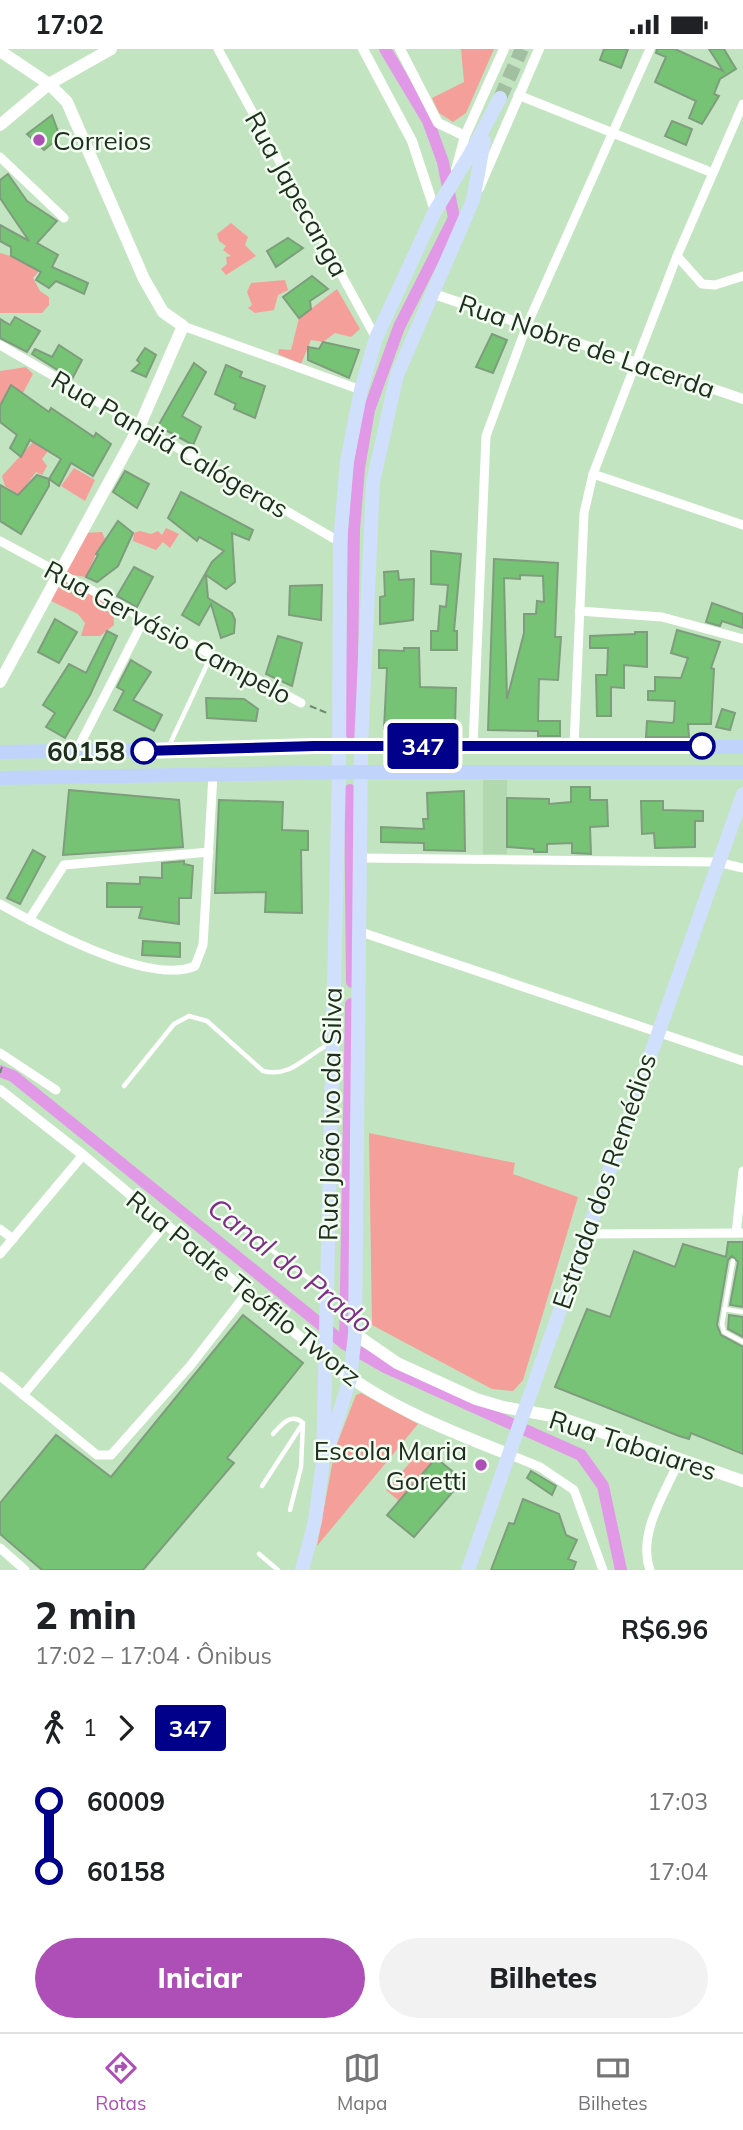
<!DOCTYPE html>
<html lang="pt">
<head>
<meta charset="utf-8">
<style>
	body { margin:0; font-family:Mulish,sans-serif; background:#f2f2f2; color:#202124; height:100vh; display:flex; flex-direction:column; font-size:26px; white-space:nowrap }
	* { box-sizing:border-box; margin:0 }
	p { font-size:23px; color:#757577 }
	.icon { flex:none; width:38px; height:38px; fill:none; stroke:currentColor; stroke-width:2; stroke-linecap:round; stroke-linejoin:round }
	.map { position:relative; height:1521px; overflow:hidden }
	.side { display:flex; flex-direction:column; background:#fff; flex:1 }
	.side>* { flex:none }
	.badge { padding:0 14px; border-radius:5px; font-size:24px; line-height:46px }
	.map>.badge { position:absolute; translate:-50% -50%; box-shadow:0 0 0 4px #fff }
	.legs { display:flex; align-items:center; gap:10px; height:77px; padding:0 35px; font-size:23px }
	.legs p { margin-inline-start:auto }
	.summary { display:flex; align-items:center; justify-content:space-between; height:119px; padding:0 35px }
	h1 { font-size:38px; font-weight:800; line-height:52px }
	.cta { display:flex; gap:14px; margin-top:auto; padding:14px 35px }
	.cta a { flex:1; height:80px; border-radius:42px; background:#ae4fb7; color:#fff; font-size:28px; font-weight:800; line-height:80px; text-align:center }
	.cta a+a { background:#f2f2f2; color:#202124 }
	ul { padding:0 35px; list-style:none }
	li { display:flex; align-items:center; gap:24px; height:70px; font-size:26px }
	li i { display:grid; place-items:center; width:10px; height:100%; margin:0 9px; background:currentColor }
	li i::after { content:''; width:18px; height:18px; margin:-9px; border:5px solid; border-radius:50%; background:#fff }
	li p { margin-inline-start:auto }
	li:first-child i { background:linear-gradient(#0000 50%,currentColor 0) }
	li:last-child i { background:linear-gradient(currentColor 50%,#0000 0) }
	.status { display:flex; justify-content:space-between; align-items:center; height:49px; padding:0 35px; background:#fff; direction:ltr }
	.status svg { height:19px; fill:currentColor }
	.tabs { display:flex; justify-content:space-around; align-items:center; height:98px; border-top:2px solid #e0e0e0; background:#fff; font-size:19px; color:#757577 }
	.tabs a { display:grid; justify-items:center; gap:4px }
	.tabs .active { color:#ae4fb7 }
	.map>svg:first-child { display:block }
	.built { fill:#b2d8b0 }
	.green { fill:#f49f99 }
	.lines { fill:none; stroke-linecap:round; stroke-linejoin:round }
	.canal { stroke:#e199e7; stroke-width:12 }
	.building { fill:#77c376; stroke:#7e9d7d; stroke-width:2; fill-rule:evenodd }
	.primary-tunnel { stroke:#a2bfa1; stroke-width:14; stroke-dasharray:14 7; stroke-linecap:butt }
	.path { stroke:#70866f; stroke-width:2; stroke-dasharray:7 3.5; stroke-linecap:butt }
	.service { stroke:#fff; stroke-width:4.5 }
	.minor { stroke:#fff; stroke-width:9 }
	.tertiary { stroke:#fff; stroke-width:10 }
	.secondary { stroke:#fff; stroke-width:12 }
	.primary { stroke:#d0dffc; stroke-width:14 }
	.trunk { stroke:#c0d4fb; stroke-width:14 }
	.line-1-casing { stroke:#fff; stroke-width:16 }
	.line-1 { stroke:#00008b; stroke-width:10 }
	.poi-dot { fill:#ae4fb7; stroke:#f1fef0; stroke-width:2.5 }
	.stop-1-dot { fill:#fff; stroke:#00008b; stroke-width:3.5 }
	.labels { text-anchor:middle; dominant-baseline:central; stroke-width:5; stroke-linejoin:round; paint-order:stroke }
	.poi-label { font-size:26px; fill:#1f2c1f; stroke:#f1fef0; text-anchor:start }
	.street-label { font-size:26px; fill:#1f2c1f; stroke:#f1fef0 }
	.stop-label { font-size:26px; font-weight:bold; fill:#1f2c1f; stroke:#f1fef0; text-anchor:end }
	.water-label { font-size:28px; font-style:italic; fill:#802d89; stroke:#f1fef0 }
</style>
</head>
<body>
<div class="status"><b>17:02</b><svg viewBox="0 0 49 12"><path d="M0 12V9h3v3zM5 12V6h3v6zM10 12V3h3v9zM15 12V0h3v12zM26 1h20v11H26zM47 4h2v5h-2z"/></svg></div>
<div class="map">
<svg width="743" height="1521" viewBox="0 0 743 1521">
	<rect width="100%" height="100%" fill="#c3e4c1"/>
	<rect class="built" x="483" y="731" width="24" height="74"/>
	<g class="green">
		<path d="M461,0H494L466,64L453,73L439,64L432,49L464,33Z"/>
		<path d="M231,174L248,188L245,196L256,207L226,226L221,220L227,215L226,208L231,207L223,201L226,197L219,192L217,185Z"/>
		<path d="M0,204L21,210L39,222L33,229L40,242L49,248V256L42,264H0Z"/>
		<path d="M285,231L288,241L278,246L274,261L255,264L248,259L252,256L247,243L251,234Z"/>
		<path d="M337,240L360,280L351,288L335,284L323,293L311,291L301,315L278,305L279,300L291,301L299,269Z"/>
		<path d="M26,318L33,325L23,344L11,336L0,355V322Z"/>
		<path d="M33,393L48,402L42,410L47,417L42,426L36,423L19,446L5,437L2,427Z"/>
		<path d="M74,419L95,431L85,452L61,437Z"/>
		<path d="M166,479L179,485L170,499L163,493L156,501L133,492L134,484L140,482L151,485L158,482L162,486Z"/>
		<path d="M102,483L106,492L96,505L86,528L72,526L64,521L83,484Z"/>
		<path d="M61,530L113,556L114,576L100,587H81L85,574L78,565L51,552Z"/>
		<path d="M369,1084L515,1114L513,1125L578,1148L523,1331L513,1342L492,1340L372,1276Z"/>
		<path d="M361,1344L418,1375L317,1497L335,1400L356,1346Z"/>
		<path d="M421,1401L434,1411L399,1452L386,1441Z"/>
	</g>
	<g class="lines">
		<g class="canal">
			<path d="M351,684L354,481L359,419L369,361L399,278L454,169L443,113L428,72L385,0"/>
			<path d="M350,741L352,933"/>
			<path d="M0,1022L13,1027L345,1295L385,1318L581,1406L603,1437L621,1521"/>
			<path d="M345,1295L351,955"/>
		</g>
	</g>
	<g class="building">
		<path d="M604,0H628L621,19L600,11Z"/>
		<path d="M657,0H675L723,22L709,0H724L736,20L720,30L714,45L719,47L702,75L689,69L696,52L655,33L666,8L656,4Z"/>
		<path d="M52,66L60,88L44,101L27,85Z"/>
		<path d="M672,72L692,80L686,96L665,87Z"/>
		<path d="M8,125L27,152L57,172L37,194L58,206L52,218L88,234L84,245L56,232L49,239L36,231L41,223L11,207V198L0,192V176L29,192L0,149V131Z"/>
		<path d="M288,189L303,199L276,218L267,202Z"/>
		<path d="M312,227L328,240L310,252L311,260L299,269L283,248Z"/>
		<path d="M15,268L40,282L27,303L0,289V270L10,276Z"/>
		<path d="M492,285L507,291L493,324L476,318Z"/>
		<path d="M323,293L359,301L349,329L308,311V298L319,300Z"/>
		<path d="M59,296L82,311L72,330L32,305L35,300L52,308Z"/>
		<path d="M145,299L156,306L146,328L132,322L140,314L137,311Z"/>
		<path d="M194,314L206,323L182,367L201,378L193,396L158,377Z"/>
		<path d="M226,316L242,323L240,328L265,337L255,369L234,360L236,355L215,345Z"/>
		<path d="M11,336L49,363L51,359L94,388L96,384L111,395L93,427L71,414L59,437L49,430L61,410L30,391L21,408L10,399L17,386L0,373V357Z"/>
		<path d="M125,422L149,435L137,459L113,443Z"/>
		<path d="M37,426L49,430V437L21,485L0,472V436L18,446Z"/>
		<path d="M181,443L253,481L249,491L232,484L235,533L226,540L206,526L208,549L232,564L235,571L234,584L221,589L211,555L199,576L182,566L212,513L224,502L199,488L197,492L168,469Z"/>
		<path d="M118,472L133,484L118,517L97,533L86,528L98,506L96,505Z"/>
		<path d="M431,502L461,505L454,582H457V601H431V582H438L440,557L446,558L448,536L431,535Z"/>
		<path d="M494,510L558,514L555,588H561L558,631L539,630L538,672H560V687H538V682L488,681ZM520,526L543,527L544,553L537,552L536,565H524V584L507,650L504,529L520,530Z"/>
		<path d="M134,518L153,528L137,558L117,547Z"/>
		<path d="M398,522L399,531L414,530L413,571L380,575V548L385,547L384,523Z"/>
		<path d="M322,536L321,571L289,566L290,537Z"/>
		<path d="M712,554L743,565V579L722,572L720,577L706,573Z"/>
		<path d="M55,570L77,583L59,614L38,603Z"/>
		<path d="M677,581L720,593L711,619L714,620L711,675H688L689,688H646L647,672L673,674L674,671L675,652L648,651V642H655V628L681,629L688,609L671,604Z"/>
		<path d="M107,582L117,587L90,646L65,689L46,678L55,664L43,656L69,615L86,624Z"/>
		<path d="M635,583H647V618L624,616V639L611,638V667H597L596,626H607L608,599H590V587L635,585Z"/>
		<path d="M278,587L302,594L292,637L266,625Z"/>
		<path d="M404,599H419L420,638L456,639L455,677L402,676V679L384,680L387,619H379V601L404,602Z"/>
		<path d="M131,611L151,623L133,651L162,666L154,682L114,661L124,642L117,638Z"/>
		<path d="M206,649L244,650L258,660L256,672L207,669Z"/>
		<path d="M722,660L735,664L730,681L716,678Z"/>
		<path d="M571,738H590V751H607L608,777L590,778L591,805L572,804V794L547,795V803H534V800L507,798V749L549,750V755L571,753Z"/>
		<path d="M69,741L179,751L183,798L63,806Z"/>
		<path d="M464,742L465,802L424,801V794L381,793V778L424,780L423,770H428L427,744Z"/>
		<path d="M219,751L283,753L282,781L308,782V801H301L302,864L265,863L266,843L215,844Z"/>
		<path d="M641,752H663V761L703,762V772H695V798L655,799L654,784L642,785Z"/>
		<path d="M33,801L45,808L20,855L7,849Z"/>
		<path d="M184,812V815L193,817L191,849H179V875L139,869L142,858H107V834L140,835V828L162,829V814Z"/>
		<path d="M143,892L180,894V908L142,906Z"/>
		<path d="M728,1193H743V1258L730,1256L738,1213L732,1207L728,1211L717,1276L721,1286L743,1298V1405L691,1384L689,1390L679,1387L555,1338L587,1260L610,1268L634,1202L675,1218L683,1195L726,1208Z"/>
		<path d="M243,1266L303,1314L227,1409L234,1414L143,1521H42L0,1485V1454L56,1386L111,1428Z"/>
		<path d="M729,1266L743,1268V1288L728,1280Z"/>
		<path d="M436,1409L463,1431L414,1488L387,1466Z"/>
		<path d="M531,1422L556,1437L552,1446L527,1429Z"/>
		<path d="M523,1450L559,1465L566,1486L577,1491L568,1510L576,1513L573,1521H491L509,1474L514,1475Z"/>
	</g>
	<g class="lines">
		<path class="primary-tunnel" d="M500,49L522,0"/>
		<g class="path">
			<path d="M310,657L327,664"/>
			<path d="M0,1024L2,1018"/>
		</g>
		<g class="service">
			<path d="M169,697L211,607"/>
			<path d="M124,1037L174,975L189,967L207,972L263,1022C291,1029 305,1007 328,996"/>
			<path d="M232,1171L323,1240"/>
			<path d="M733,1212L722,1275L724,1283L743,1293"/>
			<path d="M724,1260L743,1263"/>
			<path d="M273,1385C281,1376 291,1363 303,1374L301,1418L290,1461"/>
			<path d="M262,1437L303,1374"/>
			<path d="M259,1505L278,1521"/>
		</g>
		<g class="minor">
			<path d="M218,0L376,289"/>
			<path d="M518,46L713,124"/>
			<path d="M0,108L64,169"/>
			<path d="M677,207L702,235L715,236L743,227"/>
			<path d="M183,277L361,341"/>
			<path d="M0,296L340,493"/>
			<path d="M593,425L743,476"/>
			<path d="M0,492L301,654"/>
			<path d="M579,562L662,568L743,590"/>
			<path d="M473,697L486,387L527,276L650,0"/>
			<path d="M574,697L584,464L593,425L677,207L743,55"/>
			<path d="M76,703L144,570"/>
			<path d="M362,809L717,813L743,819"/>
			<path d="M0,855C41,878 149,937 195,917L203,896L213,726"/>
			<path d="M29,871L64,816L209,803"/>
			<path d="M361,883L743,1012"/>
			<path d="M0,1004L56,1041"/>
			<path d="M0,1180L13,1190"/>
			<path d="M736,1184L743,1122"/>
			<path d="M587,1185L743,1184"/>
			<path d="M0,1205L83,1106"/>
			<path d="M0,1327L97,1406H111L190,1317L246,1245"/>
			<path d="M23,1346L164,1177"/>
			<path d="M508,1405L540,1418L574,1441L603,1521"/>
			<path d="M0,1499L25,1521"/>
			<path d="M650,1521C637,1485 665,1444 679,1412"/>
		</g>
		<g class="tertiary">
			<path d="M363,0L412,92L435,162"/>
			<path d="M400,0L438,74L465,87"/>
			<path d="M456,121L465,87L504,0"/>
			<path d="M479,139L539,0"/>
			<path d="M431,244L743,350"/>
			<path d="M0,1041L83,1106L324,1308"/>
		</g>
		<g class="secondary">
			<path d="M0,2L49,35L67,53L144,230L163,263L183,277L139,378L0,633"/>
			<path d="M0,76L49,35L111,0"/>
			<path d="M355,1285L397,1314L476,1350L503,1358L558,1368L743,1432"/>
			<path d="M324,1308C376,1353 444,1380 508,1405"/>
		</g>
		<g class="primary">
			<path d="M328,1399L350,1330L355,1285L361,697L373,433L397,326L473,151L484,92"/>
			<path d="M302,1521L315,1472L323,1413L339,723L340,493L347,412L361,341L376,289L435,162L469,107L500,49"/>
			<path d="M468,1521L743,745"/>
		</g>
		<g class="trunk">
			<path d="M0,703L361,697L743,698"/>
			<path d="M0,729L361,723H743"/>
		</g>
	</g>
	<g class="lines">
		<defs>
			<path id="line-1" d="M144,702L314,697H702"/>
		</defs>
		<use href="#line-1" class="line-1-casing"/>
		<use href="#line-1" class="line-1"/>
	</g>
	<g class="poi-dot">
		<circle cx="39" cy="91" r="7"/>
		<circle cx="481" cy="1416" r="7"/>
	</g>
	<g class="stop-1-dot">
		<circle cx="702" cy="697" r="12"/>
		<circle cx="144" cy="702" r="12"/>
	</g>
	<g class="labels">
		<g class="poi-label">
			<text x="53" y="91">Correios</text>
			<text x="467" y="1401" text-anchor="end">Escola Maria<tspan x="467" dy="30">Goretti</tspan></text>
		</g>
		<g class="street-label">
			<text transform="translate(297 145) rotate(61)">Rua Japecanga</text>
			<text transform="translate(587 297) rotate(19)">Rua Nobre de Lacerda</text>
			<text transform="translate(170 395) rotate(30)">Rua Pandiá Calógeras</text>
			<text transform="translate(168 583) rotate(28)">Rua Gervásio Campelo</text>
			<text transform="translate(330 1065) rotate(-89)">Rua João Ivo da Silva</text>
			<text transform="translate(604 1132) rotate(-71)">Estrada dos Remédios</text>
			<text transform="translate(244 1239) rotate(39)">Rua Padre Teófilo Tworz</text>
			<text transform="translate(633 1396) rotate(18)">Rua Tabaiares</text>
		</g>
		<g class="stop-label">
			<text x="125" y="702">60158</text>
		</g>
		<g class="water-label">
			<text transform="translate(291 1216) rotate(38)">Canal do Prado</text>
		</g>
	</g>
</svg>
<b class="badge" style="left:423px;top:697px;background:#00008b;color:#fff">347</b>
</div>
<section class="side">
<div class="summary"><div><h1>2 min</h1><p>17:02 – 17:04 · Ônibus</p></div><b>R$6.96</b></div>
<div class="legs"><svg class="icon" aria-label="walk" viewBox="0 0 24 24"><circle cx="13" cy="4" r="2"/><path d="M13 8l-2 6 4 7M11 14l-3 7M7 12l3-4h3l4 4"/></svg>1<svg class="icon" aria-label="forward" viewBox="0 0 24 24"><path d="M9 5l7 7-7 7"/></svg><b class="badge" style="background:#00008b;color:#fff">347</b></div>
<ul>
<li><i style="color:#00008b"></i><b>60009</b><p>17:03</p></li>
<li><i style="color:#00008b"></i><b>60158</b><p>17:04</p></li>
</ul>
<div class="cta"><a>Iniciar</a><a>Bilhetes</a></div>
</section>
<nav class="tabs">
<a class="active"><svg class="icon" aria-label="directions" viewBox="0 0 24 24"><path d="M12 3l9 9-9 9-9-9zM9 14v-3h6M13 9l2 2-2 2"/></svg>Rotas</a>
<a><svg class="icon" aria-label="map" viewBox="0 0 24 24"><path d="M3 6l6-2 6 2 6-2v14l-6 2-6-2-6 2zM9 4v14M15 6v14"/></svg>Mapa</a>
<a><svg class="icon" aria-label="tickets" viewBox="0 0 24 24"><path d="M3 7h18v10H3zM15 7v10"/></svg>Bilhetes</a>
</nav>
</body>
</html>
